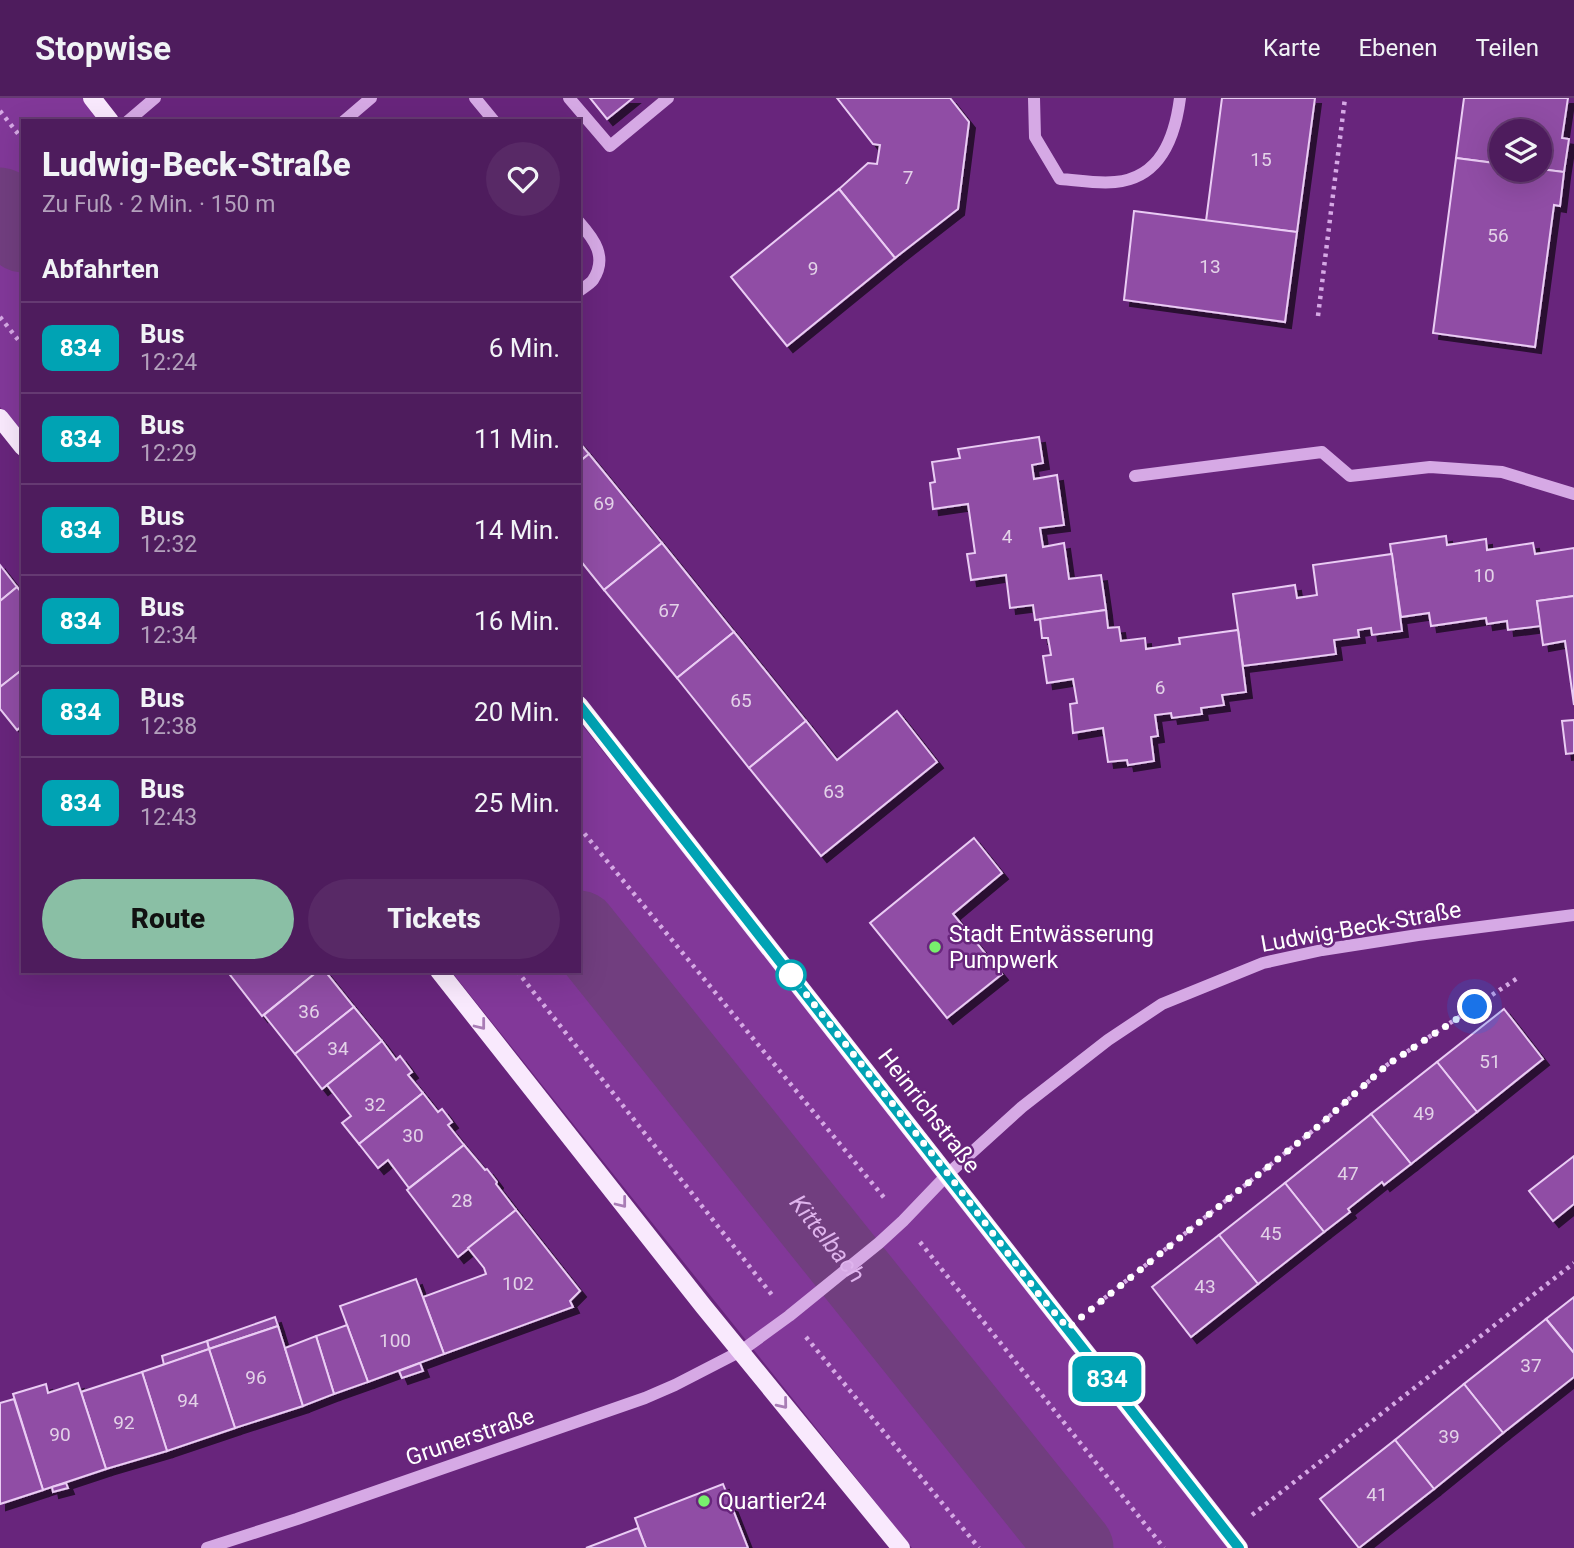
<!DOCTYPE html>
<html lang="de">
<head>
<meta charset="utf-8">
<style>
	body { margin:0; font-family:Roboto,sans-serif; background:#582966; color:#f1f3f6; height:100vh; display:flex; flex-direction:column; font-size:26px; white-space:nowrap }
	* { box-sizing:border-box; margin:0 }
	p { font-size:23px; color:#b3a1bc }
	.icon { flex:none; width:38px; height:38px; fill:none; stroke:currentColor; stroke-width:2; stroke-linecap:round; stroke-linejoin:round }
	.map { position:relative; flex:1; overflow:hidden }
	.panel { position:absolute; left:21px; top:21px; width:560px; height:854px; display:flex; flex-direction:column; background:#4e1c5d; border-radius:0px; box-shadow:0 7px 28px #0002,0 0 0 2px #653a72 }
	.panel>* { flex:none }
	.badge { padding:0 14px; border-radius:10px; font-size:24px; line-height:46px }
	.fabs { position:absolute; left:1489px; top:21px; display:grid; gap:14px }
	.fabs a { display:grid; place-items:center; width:63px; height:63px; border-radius:50%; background:#4e1c5d; box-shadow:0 7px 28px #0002,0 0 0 2px #653a72; font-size:35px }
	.you { position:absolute; width:35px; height:35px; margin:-18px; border:5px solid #fff; border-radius:50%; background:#1a73e8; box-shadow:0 0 0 10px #1a73e833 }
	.map>.badge { position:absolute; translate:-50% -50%; box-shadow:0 0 0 4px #fff }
	h2 { padding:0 21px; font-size:26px; line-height:63px }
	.round { display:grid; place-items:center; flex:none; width:74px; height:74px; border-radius:37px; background:#582966 }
	.summary { display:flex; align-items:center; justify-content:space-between; height:119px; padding:0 21px }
	h1 { font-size:33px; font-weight:800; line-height:52px }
	.action { display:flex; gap:14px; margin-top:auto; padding:14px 21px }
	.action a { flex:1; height:80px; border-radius:42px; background:#8abfa5; color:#111; font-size:28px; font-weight:800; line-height:80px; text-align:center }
	.action a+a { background:#582966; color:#f1f3f6 }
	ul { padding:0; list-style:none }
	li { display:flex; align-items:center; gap:21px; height:91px; padding:0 21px; border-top:2px solid #653a72 }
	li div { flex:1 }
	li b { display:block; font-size:26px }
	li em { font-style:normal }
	li .badge { min-width:77px; font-weight:700; text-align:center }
	header { display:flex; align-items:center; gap:42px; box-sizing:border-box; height:98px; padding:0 35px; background:#4e1c5d; border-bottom:2px solid #653a72 }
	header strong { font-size:33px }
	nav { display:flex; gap:38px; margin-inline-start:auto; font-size:24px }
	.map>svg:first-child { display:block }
	.green { fill:#823899 }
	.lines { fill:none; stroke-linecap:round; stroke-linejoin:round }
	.river { stroke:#713e7f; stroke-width:77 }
	.building { fill:#904da5; stroke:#eaccf4; stroke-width:2; filter:url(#shadow) }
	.path { stroke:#d6a9e5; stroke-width:4.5; stroke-dasharray:3.5 5; stroke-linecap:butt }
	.minor { stroke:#d6a9e5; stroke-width:12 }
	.major { stroke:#f9e9fd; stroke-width:18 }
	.oneway { stroke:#a97db6 }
	.line-casing { stroke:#fff; stroke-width:16 }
	.line { stroke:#00a3b4; stroke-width:10 }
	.walk { stroke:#fff; stroke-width:7; stroke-dasharray:0 12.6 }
	.poi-dot { fill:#78ef6d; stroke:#68257c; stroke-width:2.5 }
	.stop-dot { fill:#fff; stroke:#00a3b4; stroke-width:3.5 }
	.labels { text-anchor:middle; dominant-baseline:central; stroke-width:5; stroke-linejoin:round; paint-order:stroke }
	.number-label { font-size:19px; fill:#e3d2e8 }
	.street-label { font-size:23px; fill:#fff; stroke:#68257c }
	.poi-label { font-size:23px; fill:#fff; stroke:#68257c; text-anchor:start }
	.water-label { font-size:24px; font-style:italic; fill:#dfb4ed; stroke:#68257c }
</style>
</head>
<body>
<header>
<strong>Stopwise</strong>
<nav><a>Karte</a><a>Ebenen</a><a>Teilen</a></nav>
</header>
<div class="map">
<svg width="1574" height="1450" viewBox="0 0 1574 1450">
	<defs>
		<filter id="shadow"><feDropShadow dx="6" dy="6" stdDeviation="0" flood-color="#0009"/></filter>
	</defs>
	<rect width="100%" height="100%" fill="#68257c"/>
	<g class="green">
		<path d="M0,0H83L102,23H23V338L0,309Z"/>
		<path d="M579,623L1234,1450H912L451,873H579Z"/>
	</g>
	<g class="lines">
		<g class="river">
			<path d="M0,108L23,136"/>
			<path id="s1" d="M579,831L1075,1450"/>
		</g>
	</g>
	<g class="building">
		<path d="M590,0H633L607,21Z"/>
		<path d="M837,0H950L969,24L958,111L895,160L839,91L868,65L877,66L880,47L873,46Z"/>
		<path d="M1222,0H1315L1297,134L1206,123Z"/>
		<path d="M1464,0H1568L1562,40L1569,41L1564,74L1540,71V33H1502V66L1456,60Z"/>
		<path d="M1456,60L1502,66V72L1540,71L1564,74L1560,108L1554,107L1535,249L1433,235Z"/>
		<path d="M839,91L895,160L787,248L731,179Z"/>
		<path d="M1134,113L1297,134L1285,224L1124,202Z"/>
		<path d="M1039,339L1043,365L1032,367L1034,381L1057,377L1064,427L1040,430L1043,449L1064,445L1069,481L1101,477L1106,512L1035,522L1033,507L1010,510L1006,477L971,482L967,456L975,455L968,406L933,411L930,385L935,384L932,364L960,360L958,351Z"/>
		<path d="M579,344L589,356L579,364Z"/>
		<path d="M589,356L662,445L604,492L579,461V364Z"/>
		<path d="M1446,438L1447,447L1486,441L1487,452L1533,445L1535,456L1574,450V498L1537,503L1541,528L1508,532L1507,523L1487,526L1486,520L1431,528L1429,515L1401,519L1390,446Z"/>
		<path d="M662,445L734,534L677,580L604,492Z"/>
		<path d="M1392,456L1402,533L1372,537L1371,530L1358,532L1359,539L1334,542L1336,556L1243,568L1233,496L1295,487L1297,500L1317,497L1313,467Z"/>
		<path d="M0,467L17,489L0,503Z"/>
		<path d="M17,489L23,496V571L0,589V503Z"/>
		<path d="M1574,498V607L1565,543L1543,547L1537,503Z"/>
		<path d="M1106,512L1108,530L1119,529L1121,543L1145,540L1146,551L1180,546L1179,540L1238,532L1246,594L1222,597L1224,607L1201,610L1202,616L1172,620L1171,615L1155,617L1158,638L1151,639L1154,663L1128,667L1127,662L1108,664L1103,630L1073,635L1070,606L1077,605L1073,581L1047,585L1043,558L1051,557L1048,540H1042L1040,521Z"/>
		<path d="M734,534L806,623L749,670L677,580Z"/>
		<path d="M23,571V627L17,632L0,611V589Z"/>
		<path d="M897,613L937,664L821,758L749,670L806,623L837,662Z"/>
		<path d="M1574,622V655L1566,656L1562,623Z"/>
		<path d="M974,740L1002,775L953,816L1002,876L947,920L870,825Z"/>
		<path d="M227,873H318L262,918Z"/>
		<path d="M318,873H325L354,909L295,956L264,917Z"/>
		<path d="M354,909L382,943L322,991L295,956Z"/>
		<path d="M1504,911L1543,961L1477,1014L1437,964Z"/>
		<path d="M382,943L396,962L400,958L412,974L408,977L423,995L359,1046L342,1025L351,1018L327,987Z"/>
		<path d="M1437,964L1477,1014L1411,1066L1371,1016Z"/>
		<path d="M423,995L438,1014L442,1011L452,1024L448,1027L464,1047L409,1090L388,1062L378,1070L359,1046Z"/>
		<path d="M1371,1016L1411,1066L1384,1087L1382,1084L1348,1111L1350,1114L1324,1134L1285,1085Z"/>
		<path d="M464,1047L485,1072L487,1071L497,1084L496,1086L516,1112L458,1159L407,1092Z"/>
		<path d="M1574,1058V1106L1553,1123L1529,1093Z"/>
		<path d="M1285,1085L1324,1134L1258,1186L1219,1137Z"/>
		<path d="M516,1112L580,1193L570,1203L573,1209L444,1256L423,1199L486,1176L484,1170L468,1150Z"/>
		<path d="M1219,1137L1258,1186L1191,1239L1152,1189Z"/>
		<path d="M416,1181L444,1256L368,1284L340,1208Z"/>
		<path d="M1574,1199V1255L1546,1221Z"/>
		<path d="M275,1219L278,1228L209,1251L207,1243Z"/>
		<path d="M1546,1221L1574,1255V1279L1503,1335L1464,1286Z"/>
		<path d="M347,1227L368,1284L334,1296L316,1238Z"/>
		<path d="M278,1228L303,1308L235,1330L209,1251Z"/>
		<path d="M316,1238L334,1296L303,1308L285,1250Z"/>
		<path d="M207,1243L209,1251L164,1267L162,1258Z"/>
		<path d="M209,1251L235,1330L167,1353L142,1274Z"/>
		<path d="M420,1265L423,1273L402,1280L399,1273Z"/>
		<path d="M142,1274L167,1353L106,1371L81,1294Z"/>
		<path d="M78,1285L106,1371L43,1392L13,1296L46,1286L48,1295Z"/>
		<path d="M1464,1286L1503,1335L1434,1391L1395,1342Z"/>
		<path d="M14,1301L43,1392L0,1406V1305Z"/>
		<path d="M1395,1342L1434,1391L1359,1450L1320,1401Z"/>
		<path d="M66,1385L68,1390L53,1394L52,1389Z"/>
		<path d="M723,1386L748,1450H646L635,1420Z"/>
		<path d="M638,1430L646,1450H586Z"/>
	</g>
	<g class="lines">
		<g class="path">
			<path d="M0,13L23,42"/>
			<path d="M1318,218L1345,0"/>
			<path d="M0,219L23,248"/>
			<path d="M579,729L886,1102"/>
			<path d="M517,873L772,1197"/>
			<path d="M920,1144L1164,1450"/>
			<path d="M1091,1211L1315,1031L1387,967L1519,879"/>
			<path d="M806,1239L979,1450"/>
			<path d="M1252,1417L1574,1165"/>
		</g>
		<g class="minor">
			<path d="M475,0L494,23"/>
			<path d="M569,0L610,48L668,0"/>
			<path d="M1034,0L1035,39L1060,81C1077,82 1097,86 1115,84C1161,80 1175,39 1180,0"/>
			<path d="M128,23L155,0"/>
			<path d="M344,23L371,0"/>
			<path d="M579,124C594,141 608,159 593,182C590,186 583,190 579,193"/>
			<path d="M1135,378L1322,354L1350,378L1430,369L1502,374L1574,396"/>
			<path d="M207,1450L297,1421L645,1300L675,1287L741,1253L789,1218L879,1145L903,1123L948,1076L1022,1009L1108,942L1162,906L1263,865L1322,852L1418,837L1574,817"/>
		</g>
		<g class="major">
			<path d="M92,0L110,23"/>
			<path d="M0,320L23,349"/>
			<path d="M579,607L1239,1450"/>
			<path d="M439,873L704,1209L901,1450"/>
		</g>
	</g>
	<defs><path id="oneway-chevron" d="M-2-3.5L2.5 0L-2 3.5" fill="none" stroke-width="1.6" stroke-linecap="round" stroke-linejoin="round" transform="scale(1.75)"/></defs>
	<g class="oneway">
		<use href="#oneway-chevron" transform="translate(481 927) rotate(52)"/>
		<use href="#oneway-chevron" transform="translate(622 1105) rotate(52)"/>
		<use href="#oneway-chevron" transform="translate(783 1306) rotate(51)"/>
	</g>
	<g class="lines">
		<defs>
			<path id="line" d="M579,607L1239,1450"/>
		</defs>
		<use href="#line" class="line-casing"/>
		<use href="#line" class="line"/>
		<path class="walk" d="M791,877L948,1076L1041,1199L1068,1230L1315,1031L1387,967L1475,909"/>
	</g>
	<g class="poi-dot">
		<circle cx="935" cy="849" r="7"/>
		<circle cx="704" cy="1403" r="7"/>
	</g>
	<circle class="stop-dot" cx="791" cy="877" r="14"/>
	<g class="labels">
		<g class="number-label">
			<text x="1261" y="61">15</text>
			<text x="908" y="79">7</text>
			<text x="1498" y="137">56</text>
			<text x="1210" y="168">13</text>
			<text x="813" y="170">9</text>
			<text x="604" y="405">69</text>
			<text x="1007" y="438">4</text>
			<text x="1484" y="477">10</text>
			<text x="669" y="512">67</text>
			<text x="1160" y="589">6</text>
			<text x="741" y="602">65</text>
			<text x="834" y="693">63</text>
			<text x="309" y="913">36</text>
			<text x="338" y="950">34</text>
			<text x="1490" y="963">51</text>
			<text x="375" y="1006">32</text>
			<text x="1424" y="1015">49</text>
			<text x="413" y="1037">30</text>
			<text x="1348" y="1075">47</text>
			<text x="462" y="1102">28</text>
			<text x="1271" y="1135">45</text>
			<text x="518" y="1185">102</text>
			<text x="1205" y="1188">43</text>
			<text x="395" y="1242">100</text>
			<text x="1531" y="1267">37</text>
			<text x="256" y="1279">96</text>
			<text x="188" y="1302">94</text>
			<text x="124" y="1324">92</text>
			<text x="60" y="1336">90</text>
			<text x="1449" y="1338">39</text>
			<text x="1377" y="1396">41</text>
		</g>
		<g class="street-label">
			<text transform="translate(1361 829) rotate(-10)">Ludwig-Beck-Straße</text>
			<text transform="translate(929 1013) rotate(52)">Heinrichstraße</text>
			<text transform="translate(470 1339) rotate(-19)">Grunerstraße</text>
		</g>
		<g class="poi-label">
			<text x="949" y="836">Stadt Entwässerung<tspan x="949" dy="26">Pumpwerk</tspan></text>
			<text x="718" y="1403">Quartier24</text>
		</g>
		<g class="water-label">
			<text stroke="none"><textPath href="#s1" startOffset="397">Kittelbach</textPath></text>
		</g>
	</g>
</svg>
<div class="fabs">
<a><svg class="icon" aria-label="layers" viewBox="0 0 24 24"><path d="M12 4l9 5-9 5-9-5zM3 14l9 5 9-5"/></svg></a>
</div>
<div class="you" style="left:1475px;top:909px"></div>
<b class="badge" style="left:1107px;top:1281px;background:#00a3b4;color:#fff">834</b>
<section class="panel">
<div class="summary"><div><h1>Ludwig-Beck-Straße</h1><p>Zu Fuß · 2 Min. · 150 m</p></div><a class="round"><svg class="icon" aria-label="heart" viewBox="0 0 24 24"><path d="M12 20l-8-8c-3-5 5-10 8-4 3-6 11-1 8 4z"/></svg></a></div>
<h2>Abfahrten</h2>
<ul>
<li><span class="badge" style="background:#00a3b4;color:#fff">834</span><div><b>Bus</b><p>12:24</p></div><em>6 Min.</em></li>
<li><span class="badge" style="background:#00a3b4;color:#fff">834</span><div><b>Bus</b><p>12:29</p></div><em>11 Min.</em></li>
<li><span class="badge" style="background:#00a3b4;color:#fff">834</span><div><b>Bus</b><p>12:32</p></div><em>14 Min.</em></li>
<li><span class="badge" style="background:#00a3b4;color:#fff">834</span><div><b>Bus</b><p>12:34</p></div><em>16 Min.</em></li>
<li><span class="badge" style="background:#00a3b4;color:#fff">834</span><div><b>Bus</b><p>12:38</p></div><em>20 Min.</em></li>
<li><span class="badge" style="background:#00a3b4;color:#fff">834</span><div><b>Bus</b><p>12:43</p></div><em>25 Min.</em></li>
</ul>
<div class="action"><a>Route</a><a>Tickets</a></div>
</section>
</div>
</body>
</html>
